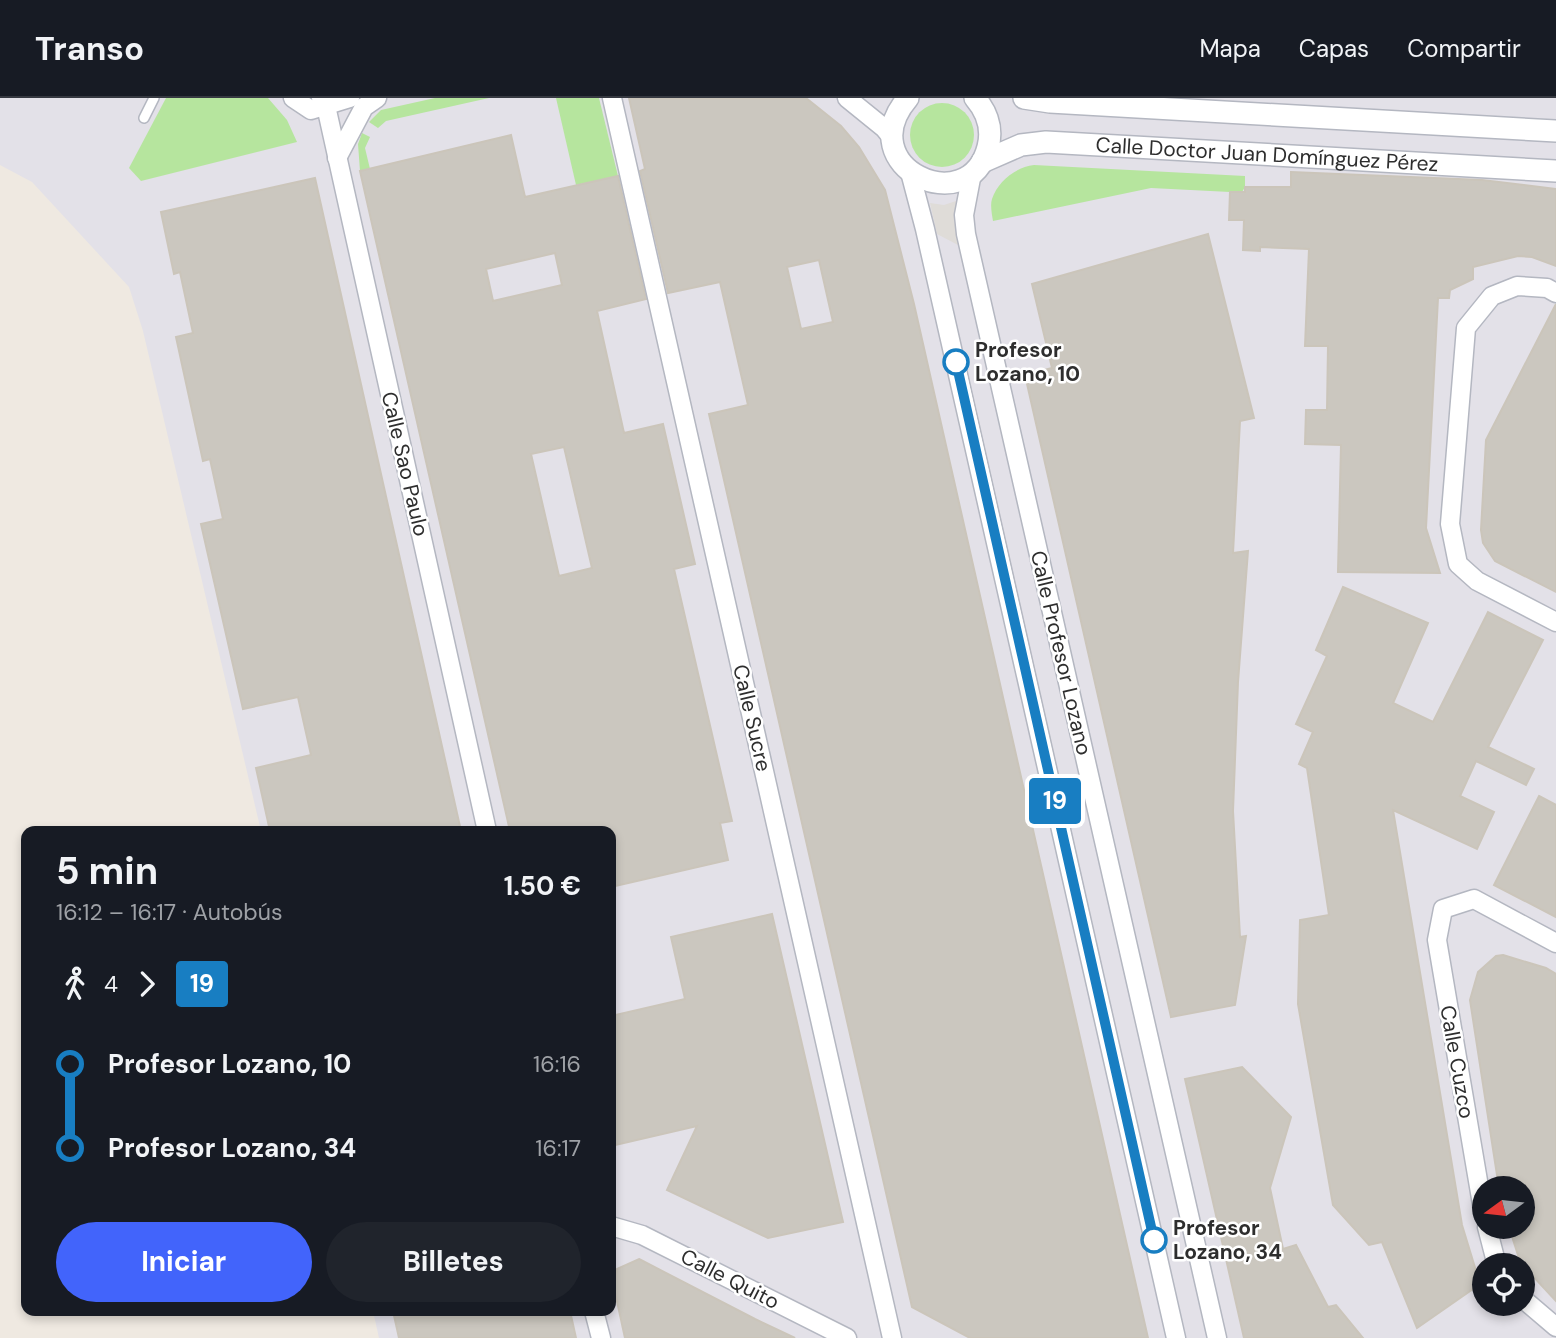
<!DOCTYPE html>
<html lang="es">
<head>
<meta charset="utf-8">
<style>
	body { margin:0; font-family:"DM Sans",sans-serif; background:#20242c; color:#f1f3f6; height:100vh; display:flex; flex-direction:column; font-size:26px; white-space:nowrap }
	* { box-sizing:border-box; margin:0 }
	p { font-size:23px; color:#9ea1a6 }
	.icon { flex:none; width:38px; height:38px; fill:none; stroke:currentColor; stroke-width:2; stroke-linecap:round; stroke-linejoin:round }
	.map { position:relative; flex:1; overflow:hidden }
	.drawer { position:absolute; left:21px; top:728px; width:595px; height:490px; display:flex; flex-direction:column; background:#171b24; border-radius:14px; box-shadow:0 4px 10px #0003 }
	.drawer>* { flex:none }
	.badge { padding:0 14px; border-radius:5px; font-size:24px; line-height:46px }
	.needle { width:46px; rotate:255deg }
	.controls { position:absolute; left:1472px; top:1078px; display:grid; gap:14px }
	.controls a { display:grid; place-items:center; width:63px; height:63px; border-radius:50%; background:#171b24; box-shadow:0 4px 10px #0003; font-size:35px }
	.map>.badge { position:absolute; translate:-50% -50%; box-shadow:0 0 0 4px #fff }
	.legs { display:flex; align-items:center; gap:10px; height:77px; padding:0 35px; font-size:23px }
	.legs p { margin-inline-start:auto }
	.summary { display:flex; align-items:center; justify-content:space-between; height:119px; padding:0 35px }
	h1 { font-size:38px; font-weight:700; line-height:52px }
	.cta { display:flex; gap:14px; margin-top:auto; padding:14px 35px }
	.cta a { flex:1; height:80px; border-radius:42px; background:#4264fb; color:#fff; font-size:28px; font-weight:700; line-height:80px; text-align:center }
	.cta a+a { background:#20242c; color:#f1f3f6 }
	ul { padding:0 35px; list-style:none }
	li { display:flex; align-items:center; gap:24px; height:84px; font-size:26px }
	li i { display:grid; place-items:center; width:10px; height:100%; margin:0 9px; background:currentColor }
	li i::after { content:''; width:18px; height:18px; margin:-9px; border:5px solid; border-radius:50%; background:#171b24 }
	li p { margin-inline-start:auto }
	li:first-child i { background:linear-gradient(#0000 50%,currentColor 0) }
	li:last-child i { background:linear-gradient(currentColor 50%,#0000 0) }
	header { display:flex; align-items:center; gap:42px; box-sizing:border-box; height:98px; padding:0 35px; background:#171b24; border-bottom:2px solid #363941 }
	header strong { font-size:33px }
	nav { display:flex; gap:38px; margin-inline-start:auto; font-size:24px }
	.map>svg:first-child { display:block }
	.industrial { fill:#e3e1e8; fill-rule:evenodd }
	.green { fill:#b6e59e }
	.plaza { fill:#dfdcd8 }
	.building { fill:#cbc7bf; stroke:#cbc5ba; stroke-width:2; fill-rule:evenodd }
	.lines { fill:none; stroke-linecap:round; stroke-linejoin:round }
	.service-casing { stroke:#b4b7c1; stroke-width:12 }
	.minor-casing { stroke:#b4b7c1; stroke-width:21 }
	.tertiary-casing { stroke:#b4b7c1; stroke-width:24 }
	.service { stroke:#fff; stroke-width:9 }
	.minor { stroke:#fff; stroke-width:18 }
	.tertiary { stroke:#fff; stroke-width:21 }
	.line-1-casing { stroke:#fff; stroke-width:16 }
	.line-1 { stroke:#187ec2; stroke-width:10 }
	.stop-1-dot { fill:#fff; stroke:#187ec2; stroke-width:3.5 }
	.labels { text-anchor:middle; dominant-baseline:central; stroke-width:5; stroke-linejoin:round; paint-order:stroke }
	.street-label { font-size:21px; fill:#2e2e2e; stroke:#fff }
	.stop-label { font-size:21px; font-weight:bold; fill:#2e2e2e; stroke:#fff; text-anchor:start }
</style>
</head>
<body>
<header>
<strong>Transo</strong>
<nav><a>Mapa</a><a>Capas</a><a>Compartir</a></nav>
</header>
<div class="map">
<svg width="1556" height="1240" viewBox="0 0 1556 1240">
	<rect width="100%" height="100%" fill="#efe9e1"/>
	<path class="industrial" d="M0,0H1556V1240H379L373,1213H611V733H261L143,233L129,189L32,84L0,67ZM1484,1090H1522V1129H1484ZM1484,1167H1522V1206H1484Z"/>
	<g class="green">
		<path d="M166,0H268L287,22L297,44L141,83L129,70Z"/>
		<path d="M435,0H489L386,23L378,30L369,24L381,12Z"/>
		<path d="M556,0H599L618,78L576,87Z"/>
		<circle cx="942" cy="37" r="32"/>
		<path d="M362,35L370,39L365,50L370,71L360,73L358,46Z"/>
		<path d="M1034,67L1245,78V89L1242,94H1230L1151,90L993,123C992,117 990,107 992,101C998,83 1016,69 1034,67Z"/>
	</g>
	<path class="plaza" d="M956,103L955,112L958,147L937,136L930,105L944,107Z"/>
	<g class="building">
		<path d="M629,0H806L841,28L859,49L885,92L914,206L1148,1240H970L912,1209L709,316L748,307L720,184L668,195L640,73L645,71ZM819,162L833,224L801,231L787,169Z"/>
		<path d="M511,37L525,99L618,78L646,201L597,213L624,335L663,326L695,466L674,471L732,723L720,725L728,762L611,789V733H510L360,73ZM555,155L562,187L493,203L486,171ZM564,349L592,470L559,478L531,356Z"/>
		<path d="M1291,74L1482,82L1556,91V168L1532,159L1518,158L1473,169V181L1450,192L1449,200H1438L1426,430L1440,475L1338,474L1341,347L1305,346L1306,312H1327L1328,248H1305L1309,151L1260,149V153L1243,152L1244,122H1229L1230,94H1245V89H1291Z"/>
		<path d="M315,80L383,385L461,733H270L256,670L311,657L298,599L243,611L201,426L223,421L210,361L203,363L176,239L193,235L180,174L174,176L161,114Z"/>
		<path d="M1208,136L1254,320L1240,323L1233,455L1248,453L1238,584L1233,713L1240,839L1246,838L1235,907L1171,919L1025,277L1052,270L1032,186Z"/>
		<path d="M1556,206V494L1495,463L1483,445L1481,432L1486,342Z"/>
		<path d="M1343,489L1428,525L1393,605L1433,624L1488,514L1543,542L1488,649L1534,671L1526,687L1476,663L1460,698L1494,714L1477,751L1393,712L1462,1127L1480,1186L1417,1230L1382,1144L1369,1147L1333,1107L1298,906L1300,822L1329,817L1307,670L1299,666L1313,634L1296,626L1327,558L1316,552Z"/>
		<path d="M1539,698L1556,707V819L1494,787Z"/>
		<path d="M772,816L843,1124L768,1140L667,1092L697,1028L611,1048V918L685,901L671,839Z"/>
		<path d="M1503,857L1546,870L1556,876V1203L1529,1174L1518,1157L1509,1129H1522V1090H1499L1470,902L1478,874L1496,858Z"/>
		<path d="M1242,969L1291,1019L1270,1090L1283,1151L1296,1147L1328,1209L1336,1207L1363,1240H1244L1185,981Z"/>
		<path d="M639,1161L755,1221L795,1240H625L613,1185L617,1171Z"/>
		<path d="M393,1213H570L576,1240H399Z"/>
	</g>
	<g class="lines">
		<defs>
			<path id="service" d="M144,20L154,0"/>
			<g id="minor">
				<path d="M293,0L311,12L350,0"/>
				<path d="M321,0L326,8L487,733"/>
				<path d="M612,0L892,1240"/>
				<path d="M847,0L884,30L892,40"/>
				<path d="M337,60L364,9L377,0"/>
				<path d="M910,74L925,131L1176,1240"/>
				<path d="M972,75L964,117L966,136L1217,1240"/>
				<path d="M1556,195L1547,190L1517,188L1492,198L1466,230L1450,426L1458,466L1477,483L1556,524"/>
				<path d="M1484,1118L1437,842L1443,811L1474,801L1556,845"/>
				<path d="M611,1128L642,1137L847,1240"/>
				<path d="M1487,1129L1495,1160L1500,1167"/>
				<path d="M1522,1200L1556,1229"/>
				<path d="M594,1213L601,1240"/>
			</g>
			<g id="tertiary">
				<path d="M908,0C849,69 969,124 988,49C993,30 987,14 975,0"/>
				<path d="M1024,0L1050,4L1556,33"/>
				<path id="s1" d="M982,64L1021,47L1046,44L1556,73"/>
			</g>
		</defs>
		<use href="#service" class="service-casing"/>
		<use href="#minor" class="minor-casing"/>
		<use href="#tertiary" class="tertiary-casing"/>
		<use href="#service" class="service"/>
		<use href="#minor" class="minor"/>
		<use href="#tertiary" class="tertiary"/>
	</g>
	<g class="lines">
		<defs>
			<path id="line-1" d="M956,264L1154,1142"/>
		</defs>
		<use href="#line-1" class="line-1-casing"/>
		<use href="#line-1" class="line-1"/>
	</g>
	<g class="stop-1-dot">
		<circle cx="956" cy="264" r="12"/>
		<circle cx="1154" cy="1142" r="12"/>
	</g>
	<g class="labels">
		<g class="street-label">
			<text stroke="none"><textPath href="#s1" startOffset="289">Calle Doctor Juan Domínguez Pérez</textPath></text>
			<text transform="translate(405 366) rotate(77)">Calle Sao Paulo</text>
			<text transform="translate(1061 555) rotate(77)">Calle Profesor Lozano</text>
			<text transform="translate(752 620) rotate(77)">Calle Sucre</text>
			<text transform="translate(1457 964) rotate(80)">Calle Cuzco</text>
			<text transform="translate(730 1181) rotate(27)">Calle Quito</text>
		</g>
		<g class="stop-label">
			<text x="975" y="252">Profesor<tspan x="975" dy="24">Lozano, 10</tspan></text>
			<text x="1173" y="1130">Profesor<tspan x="1173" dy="24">Lozano, 34</tspan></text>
		</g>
	</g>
</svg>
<div class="controls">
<a><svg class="needle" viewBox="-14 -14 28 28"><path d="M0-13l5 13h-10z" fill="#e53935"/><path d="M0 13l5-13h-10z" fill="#9ea1a6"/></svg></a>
<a><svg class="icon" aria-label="locate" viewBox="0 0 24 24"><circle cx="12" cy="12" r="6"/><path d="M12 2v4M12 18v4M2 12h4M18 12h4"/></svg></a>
</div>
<b class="badge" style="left:1055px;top:703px;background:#187ec2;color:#fff">19</b>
<section class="drawer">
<div class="summary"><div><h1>5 min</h1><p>16:12 – 16:17 · Autobús</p></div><b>1.50 €</b></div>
<div class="legs"><svg class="icon" aria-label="walk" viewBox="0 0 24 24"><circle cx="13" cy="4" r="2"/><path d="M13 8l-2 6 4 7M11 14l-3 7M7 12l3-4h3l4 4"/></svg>4<svg class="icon" aria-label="forward" viewBox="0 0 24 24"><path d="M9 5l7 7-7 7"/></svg><b class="badge" style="background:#187ec2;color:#fff">19</b></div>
<ul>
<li><i style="color:#187ec2"></i><b>Profesor Lozano, 10</b><p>16:16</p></li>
<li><i style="color:#187ec2"></i><b>Profesor Lozano, 34</b><p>16:17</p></li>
</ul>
<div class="cta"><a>Iniciar</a><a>Billetes</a></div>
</section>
</div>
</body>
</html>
